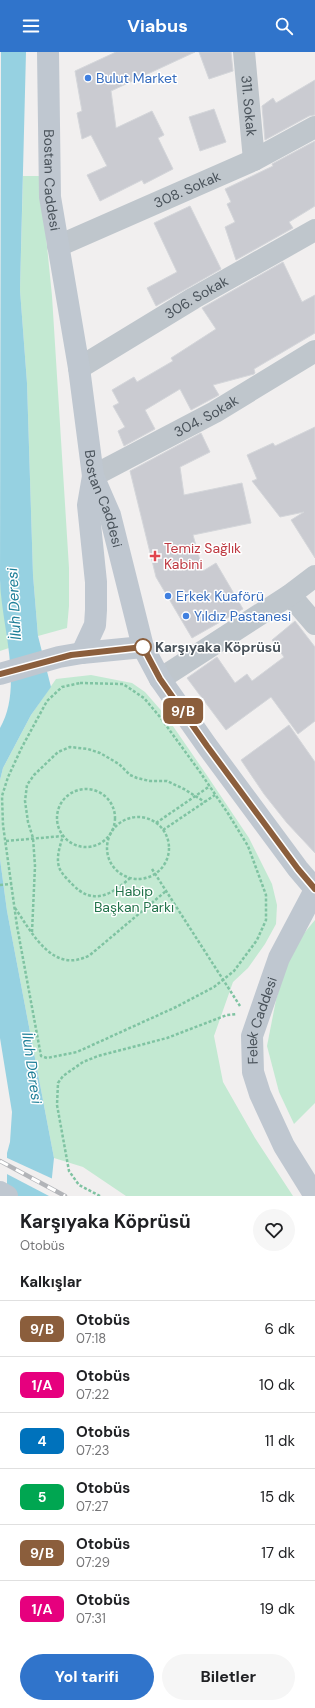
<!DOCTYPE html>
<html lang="tr">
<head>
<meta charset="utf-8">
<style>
	body { margin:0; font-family:"DM Sans",sans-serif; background:#f6f6f6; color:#202124; height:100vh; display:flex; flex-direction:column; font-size:15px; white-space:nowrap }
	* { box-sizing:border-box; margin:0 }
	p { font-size:13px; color:#757577 }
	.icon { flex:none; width:22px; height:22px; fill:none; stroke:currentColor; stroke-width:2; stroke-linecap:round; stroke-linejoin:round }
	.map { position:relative; height:1144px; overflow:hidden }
	.side { display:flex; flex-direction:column; background:#fff; flex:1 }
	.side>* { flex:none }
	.badge { padding:0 8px; border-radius:6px; font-size:14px; line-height:26px }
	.map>.badge { position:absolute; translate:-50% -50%; box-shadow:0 0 0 2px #fff }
	h2 { padding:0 20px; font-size:15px; line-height:36px }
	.round { display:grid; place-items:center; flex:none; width:42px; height:42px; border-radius:21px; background:#f6f6f6 }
	.summary { display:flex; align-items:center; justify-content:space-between; height:68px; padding:0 20px }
	h1 { font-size:19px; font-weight:700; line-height:30px }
	.button { display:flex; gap:8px; margin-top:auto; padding:8px 20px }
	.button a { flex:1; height:46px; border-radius:24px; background:#3074cb; color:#fff; font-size:16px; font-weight:700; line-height:46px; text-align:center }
	.button a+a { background:#f6f6f6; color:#202124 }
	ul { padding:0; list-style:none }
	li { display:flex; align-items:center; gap:12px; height:56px; padding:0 20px; border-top:1px solid #e0e0e0 }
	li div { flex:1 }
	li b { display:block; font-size:15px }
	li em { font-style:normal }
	li .badge { min-width:44px; font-weight:700; text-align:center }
	header { display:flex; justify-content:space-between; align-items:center; height:52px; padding:0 20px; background:#3074cb; color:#fff; font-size:18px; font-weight:700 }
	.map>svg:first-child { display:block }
	.green { fill:#c3e9d2 }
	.water { fill:#96d1e1 }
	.pier { fill:#f1efef }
	.building { fill:#cacbd1; stroke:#d4d6da }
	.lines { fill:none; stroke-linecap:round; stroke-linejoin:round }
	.path { stroke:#7fc3a2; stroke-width:2.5; stroke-dasharray:3 2; stroke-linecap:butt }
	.street { stroke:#bfc6cc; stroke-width:22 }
	.secondary { stroke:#bfc7d0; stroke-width:22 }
	.rail-casing { stroke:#b2b4b8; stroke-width:4.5 }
	.rail { stroke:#fff; stroke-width:3; stroke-dasharray:9; stroke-linecap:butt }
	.line-casing { stroke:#fff; stroke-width:9 }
	.line { stroke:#8b5e3c; stroke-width:6 }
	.shop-dot { fill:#3f7fe0; stroke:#fff; stroke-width:1.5 }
	.health-dot { fill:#e0444e; stroke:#fff; stroke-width:1.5 }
	.stop-dot { fill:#fff; stroke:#8b5e3c; stroke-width:2 }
	.labels { text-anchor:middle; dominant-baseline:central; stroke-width:3; stroke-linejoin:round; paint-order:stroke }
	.shop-label { font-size:14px; fill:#366cbe; stroke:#fff; text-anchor:start }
	.street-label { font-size:14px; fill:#49525a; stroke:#fff }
	.health-label { font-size:14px; fill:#be3a42; stroke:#fff; text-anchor:start }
	.stop-label { font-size:14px; font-weight:bold; fill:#49525a; stroke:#fff; text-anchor:start }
	.park-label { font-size:14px; fill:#23734b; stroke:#fff }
	.water-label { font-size:15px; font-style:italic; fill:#1e7f98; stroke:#fff }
</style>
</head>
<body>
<header><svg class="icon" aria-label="menu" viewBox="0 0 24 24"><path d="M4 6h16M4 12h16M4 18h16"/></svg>Viabus<svg class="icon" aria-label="search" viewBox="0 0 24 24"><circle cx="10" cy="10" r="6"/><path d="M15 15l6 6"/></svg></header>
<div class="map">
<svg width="315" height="1144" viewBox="0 0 315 1144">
	<rect width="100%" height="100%" fill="#f1efef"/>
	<g class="green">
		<path d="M23,124H40L52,244L69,516V554L67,576L38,584L33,523L27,331L20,238Z"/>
		<path d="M0,528L9,596L0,599Z"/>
		<path d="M91,623L132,631L145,640L166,664L206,722L249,786L272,832L277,853L276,872L265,892L248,916L233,930L214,984L223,1030L255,1086L293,1144H126L83,1115L54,1106L7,859L0,807V728L3,716L31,663L56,627Z"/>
		<path d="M315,868V1051L294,1072L279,1040L267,994L276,948L291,897Z"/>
	</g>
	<g class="water">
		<path d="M1,0H26L20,238L27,331L33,523L38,584L51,635L31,663L3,716L0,728V676C24,635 1,573 0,528Z"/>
		<path d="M0,807L7,859L54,1106L50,1144H7V1101L10,1090L12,1060L0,986Z"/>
	</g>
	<path class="pier" d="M5,1105L53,1127L52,1144H49L5,1121Z"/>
	<g class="building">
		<path d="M116,0H195L111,39L116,76L152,59L164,83L158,86L173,117L144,132L142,128L100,149L87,123L107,114L91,83L82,87L77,61L82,59L75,19Z"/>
		<path d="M199,0H231L233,19L209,27Z"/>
		<path d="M315,28V63L309,64L265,88L262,54L273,46L276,51Z"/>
		<path d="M214,57L226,90L200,99L189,65Z"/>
		<path d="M315,89V154L289,170L293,176L236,208L225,175L235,170L227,152L231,150L225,137L273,114L272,112Z"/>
		<path d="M190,154L221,217L156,254L147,236L177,220L154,171Z"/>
		<path d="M283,210L302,250L315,243V281L254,317L255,321L254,322L213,333L219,343L191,358L180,337L145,358L155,377L124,394L118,379L125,375L113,354L119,351L112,338L134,325L137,330L173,309L171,306L216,277L202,256Z"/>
		<path d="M315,375V506L291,468L304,460L280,465L252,429L257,427L247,403L273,391L275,394Z"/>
		<path d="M201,381L210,400L180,415L184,443L242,431L251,471L193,483L203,519L216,511L243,557L192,586L156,525L130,419Z"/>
		<path d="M295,569L315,595V669L298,682L271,645L226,678L187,626L217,605L235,631L247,622L252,629L284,605L272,588Z"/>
		<path d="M289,673L315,710V801L287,771L264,742L241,708Z"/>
	</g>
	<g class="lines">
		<g class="path">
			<path d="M80,631L123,632L144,646L160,665L200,720L229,763L248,794L266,843V868L257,888L234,919L214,935L176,955L77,1000L47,1006L41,1004L17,874L3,773L2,744L8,725L22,695L47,649L62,635Z"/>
			<circle cx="86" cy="766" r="29"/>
			<circle cx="138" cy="796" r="31"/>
			<path d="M156,771L210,734"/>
			<path d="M163,778L215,743"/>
			<path d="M6,789L63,784C60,794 56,805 59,815C61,821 67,827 72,832C93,854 111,843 130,826"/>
			<path d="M152,817L240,954"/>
			<path d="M0,833L12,832"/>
			<path d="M15,856C33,882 53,923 90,903L166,839"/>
			<path d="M32,880L35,814L33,786L28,770L25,749L27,733L34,723L58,700L70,695L88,697L100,701L119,712L130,723L137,726L150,729H167L184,737L205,750"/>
			<path d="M100,1144L79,1133L69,1119L57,1053L58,1031L63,1024L83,1010L98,1004L167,986L227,963L237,962"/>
		</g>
		<g class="street">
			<path id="s1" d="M244,0L254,108"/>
			<path id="s2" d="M58,194L254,108L315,75"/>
			<path id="s3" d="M79,316L194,246L315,178"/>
			<path id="s4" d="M93,424L215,360L315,299"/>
			<path d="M290,543L315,572"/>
			<path d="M160,627L290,543L315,524"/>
		</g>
		<g class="secondary">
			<path id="s5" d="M48,0L50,145L79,316L93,424L110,463L143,595L160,627L207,694L298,817L315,837"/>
			<path d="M82,601L95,573L96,558V530L88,453L93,424"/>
			<path d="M0,622L59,605L82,601L143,595"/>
			<path d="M0,1140L7,1144"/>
			<path id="s6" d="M315,1144L284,1094L260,1042L253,1020L252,984L279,906L315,838"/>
		</g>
		<defs>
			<path id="rail" d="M0,1109L65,1144"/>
		</defs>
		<use href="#rail" class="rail-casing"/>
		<use href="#rail" class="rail"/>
	</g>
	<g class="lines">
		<defs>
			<path id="line" d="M0,622L71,603L143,595L160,627L207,694L298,817L315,837"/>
		</defs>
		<use href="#line" class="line-casing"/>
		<use href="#line" class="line"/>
	</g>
	<g class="shop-dot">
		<circle cx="88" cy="26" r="4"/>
		<circle cx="168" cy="544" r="4"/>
		<circle cx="186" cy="564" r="4"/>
	</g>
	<path class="health-dot" d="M153 498h4v4h4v4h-4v4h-4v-4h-4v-4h4z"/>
	<circle class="stop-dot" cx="143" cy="595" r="8"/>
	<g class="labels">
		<g class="shop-label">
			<text x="96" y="26">Bulut Market</text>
			<text x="176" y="544">Erkek Kuaförü</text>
			<text x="194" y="564">Yıldız Pastanesi</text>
		</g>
		<g class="street-label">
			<text stroke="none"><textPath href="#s1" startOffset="54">311. Sokak</textPath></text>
			<text stroke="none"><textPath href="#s5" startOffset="128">Bostan Caddesi</textPath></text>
			<text stroke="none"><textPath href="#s2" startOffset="141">308. Sokak</textPath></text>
			<text stroke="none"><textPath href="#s3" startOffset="137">306. Sokak</textPath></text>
			<text stroke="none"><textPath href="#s4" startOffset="128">304. Sokak</textPath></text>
			<text stroke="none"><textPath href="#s5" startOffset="452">Bostan Caddesi</textPath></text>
			<text stroke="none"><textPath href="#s6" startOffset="192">Felek Caddesi</textPath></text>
		</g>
		<g class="health-label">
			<text x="164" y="496">Temiz Sağlık<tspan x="164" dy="16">Kabini</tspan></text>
		</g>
		<g class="stop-label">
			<text x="155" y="595">Karşıyaka Köprüsü</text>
		</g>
		<g class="park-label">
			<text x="134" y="839">Habip<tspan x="134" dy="16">Başkan Parkı</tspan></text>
		</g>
		<g class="water-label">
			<text transform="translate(14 552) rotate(-93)">İluh Deresi</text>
			<text transform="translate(32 1016) rotate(82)">İluh Deresi</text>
		</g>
	</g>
</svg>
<b class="badge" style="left:183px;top:659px;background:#8b5e3c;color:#fff">9/B</b>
</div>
<section class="side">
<div class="summary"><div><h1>Karşıyaka Köprüsü</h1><p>Otobüs</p></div><a class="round"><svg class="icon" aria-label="heart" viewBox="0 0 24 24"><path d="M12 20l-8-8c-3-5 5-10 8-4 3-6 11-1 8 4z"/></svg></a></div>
<h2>Kalkışlar</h2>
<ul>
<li><span class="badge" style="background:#8b5e3c;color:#fff">9/B</span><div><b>Otobüs</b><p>07:18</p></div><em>6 dk</em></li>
<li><span class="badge" style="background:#e6007e;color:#fff">1/A</span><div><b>Otobüs</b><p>07:22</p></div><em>10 dk</em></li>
<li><span class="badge" style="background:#0072bc;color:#fff">4</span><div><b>Otobüs</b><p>07:23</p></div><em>11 dk</em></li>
<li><span class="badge" style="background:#00a651;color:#fff">5</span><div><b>Otobüs</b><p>07:27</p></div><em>15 dk</em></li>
<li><span class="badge" style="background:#8b5e3c;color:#fff">9/B</span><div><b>Otobüs</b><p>07:29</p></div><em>17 dk</em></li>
<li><span class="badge" style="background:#e6007e;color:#fff">1/A</span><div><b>Otobüs</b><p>07:31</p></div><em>19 dk</em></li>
</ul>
<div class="button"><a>Yol tarifi</a><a>Biletler</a></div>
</section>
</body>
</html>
